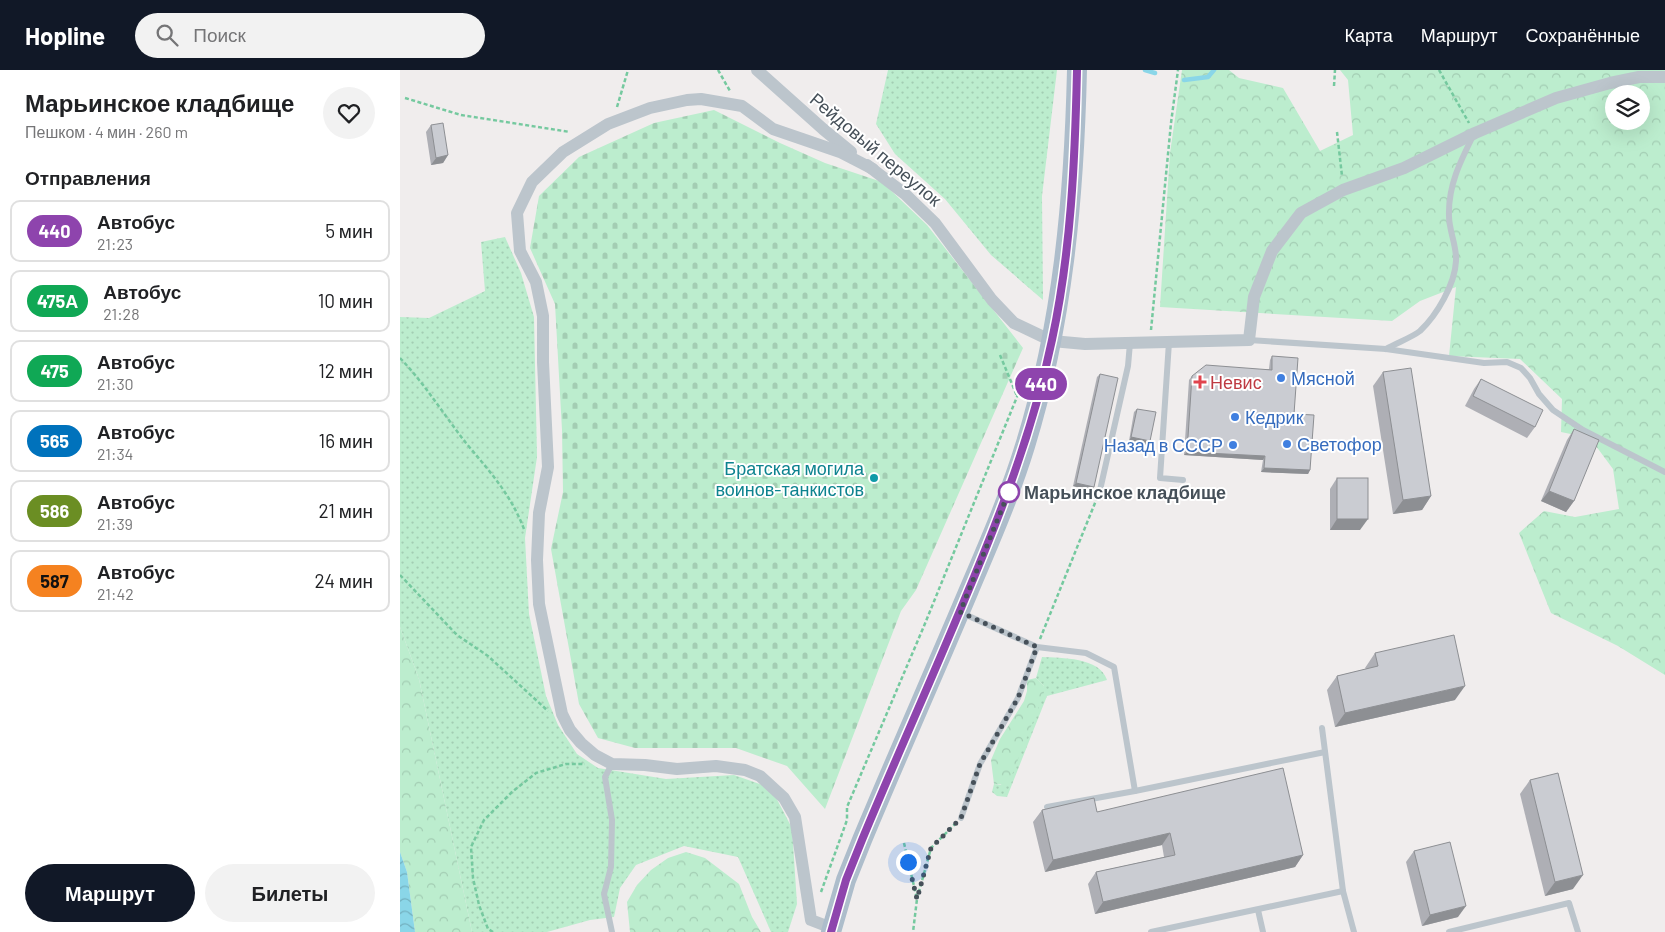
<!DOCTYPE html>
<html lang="ru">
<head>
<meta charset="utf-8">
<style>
	body { margin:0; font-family:Barlow,sans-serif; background:#f2f2f2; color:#202124; height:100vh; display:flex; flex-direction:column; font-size:19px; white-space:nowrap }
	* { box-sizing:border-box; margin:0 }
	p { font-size:16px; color:#757577 }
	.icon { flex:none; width:28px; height:28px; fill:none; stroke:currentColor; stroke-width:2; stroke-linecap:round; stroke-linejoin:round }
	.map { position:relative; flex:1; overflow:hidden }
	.sheet { display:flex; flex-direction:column; background:#fff; width:400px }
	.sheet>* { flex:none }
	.badge { padding:0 10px; border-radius:16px; font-size:18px; line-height:32px }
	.buttons { position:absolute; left:1205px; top:15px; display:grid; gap:10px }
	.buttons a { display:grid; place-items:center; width:45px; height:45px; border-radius:50%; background:#fff; box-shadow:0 5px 20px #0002; font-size:25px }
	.you { position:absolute; width:25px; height:25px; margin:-12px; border:4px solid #fff; border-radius:50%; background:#1a73e8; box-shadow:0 0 0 8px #1a73e833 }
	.map>.badge { position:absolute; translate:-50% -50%; box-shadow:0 0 0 2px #fff }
	h2 { padding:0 25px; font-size:19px; line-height:45px }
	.round { display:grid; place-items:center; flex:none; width:52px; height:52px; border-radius:26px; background:#f2f2f2 }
	.headline { display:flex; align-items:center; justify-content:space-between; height:85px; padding:0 25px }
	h1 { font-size:24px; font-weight:800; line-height:38px }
	.action { display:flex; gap:10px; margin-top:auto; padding:10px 25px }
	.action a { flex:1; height:58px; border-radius:30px; background:#111827; color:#fff; font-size:20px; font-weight:800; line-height:58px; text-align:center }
	.action a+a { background:#f2f2f2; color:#202124 }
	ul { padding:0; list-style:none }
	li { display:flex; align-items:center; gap:15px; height:62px; margin:0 10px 8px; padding:0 15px; border:2px solid #e0e0e0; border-radius:10px }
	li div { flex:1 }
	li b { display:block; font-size:19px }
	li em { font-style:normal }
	li .badge { min-width:55px; font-weight:700; text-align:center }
	header { display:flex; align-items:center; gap:30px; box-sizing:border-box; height:70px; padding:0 25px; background:#111827; color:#fff }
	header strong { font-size:24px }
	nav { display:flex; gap:28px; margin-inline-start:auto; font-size:18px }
	.search { width:350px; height:45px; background:#f2f2f2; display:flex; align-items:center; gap:12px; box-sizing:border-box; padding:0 18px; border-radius:28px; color:#757577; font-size:19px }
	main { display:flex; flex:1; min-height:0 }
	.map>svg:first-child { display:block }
	.grass { fill:url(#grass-dots) }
	.forest { fill:url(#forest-crowns); fill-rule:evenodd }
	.cemetery { fill:url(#cemetery-stones) }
	.water { fill:url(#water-waves) }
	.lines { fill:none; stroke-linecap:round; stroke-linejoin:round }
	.stream { stroke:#8ad6e8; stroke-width:4.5 }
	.path { stroke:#75c99f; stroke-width:2.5; stroke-dasharray:4 2.5; stroke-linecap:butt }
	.lane { stroke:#bcc5cc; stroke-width:6 }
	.street { stroke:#bcc5cc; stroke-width:12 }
	.primary { stroke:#adbdcb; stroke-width:20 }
	.wall { fill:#aeafb5 }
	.shaded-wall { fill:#8d8f93 }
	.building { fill:#caccd2; stroke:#8d8f93 }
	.line-casing { stroke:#fff; stroke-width:11 }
	.line { stroke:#8e44ad; stroke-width:8 }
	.walk { stroke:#465059; stroke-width:5; stroke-dasharray:0 9 }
	.shop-dot { fill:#3f7fe0; stroke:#fff; stroke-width:2 }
	.health-dot { fill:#e0444e; stroke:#fff; stroke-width:2 }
	.culture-dot { fill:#0f9aa8; stroke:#fff; stroke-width:2 }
	.stop-dot { fill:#fff; stroke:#8e44ad; stroke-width:2.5 }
	.labels { text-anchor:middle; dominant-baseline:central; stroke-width:4; stroke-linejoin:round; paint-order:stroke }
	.street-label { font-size:18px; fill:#465059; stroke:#fff }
	.shop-label { font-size:18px; fill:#366cbe; stroke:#fff; text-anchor:start }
	.health-label { font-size:18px; fill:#be3a42; stroke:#fff; text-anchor:start }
	.culture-label { font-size:18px; fill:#0d838f; stroke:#fff; text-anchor:end }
	.stop-label { font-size:18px; font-weight:bold; fill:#465059; stroke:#fff; text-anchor:start }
</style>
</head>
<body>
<header>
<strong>Hopline</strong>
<div class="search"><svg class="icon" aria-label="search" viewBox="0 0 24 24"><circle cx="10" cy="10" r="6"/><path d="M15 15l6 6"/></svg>Поиск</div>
<nav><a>Карта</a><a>Маршрут</a><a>Сохранённые</a></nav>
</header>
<main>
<section class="sheet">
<div class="headline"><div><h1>Марьинское кладбище</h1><p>Пешком · 4 мин · 260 m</p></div><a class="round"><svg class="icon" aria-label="heart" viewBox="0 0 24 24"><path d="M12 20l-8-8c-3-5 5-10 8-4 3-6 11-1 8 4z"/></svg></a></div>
<h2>Отправления</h2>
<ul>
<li><span class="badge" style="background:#8e44ad;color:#fff">440</span><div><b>Автобус</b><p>21:23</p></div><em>5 мин</em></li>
<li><span class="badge" style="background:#10a855;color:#fff">475А</span><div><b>Автобус</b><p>21:28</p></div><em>10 мин</em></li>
<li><span class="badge" style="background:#10a855;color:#fff">475</span><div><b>Автобус</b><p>21:30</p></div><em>12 мин</em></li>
<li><span class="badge" style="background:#0072bc;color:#fff">565</span><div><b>Автобус</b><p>21:34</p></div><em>16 мин</em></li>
<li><span class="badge" style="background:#6b8e23;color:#fff">586</span><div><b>Автобус</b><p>21:39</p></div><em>21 мин</em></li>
<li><span class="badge" style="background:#f58220;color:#111">587</span><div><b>Автобус</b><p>21:42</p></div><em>24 мин</em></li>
</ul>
<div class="action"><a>Маршрут</a><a>Билеты</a></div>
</section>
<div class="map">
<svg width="1265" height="862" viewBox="0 0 1265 862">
	<defs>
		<pattern id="grass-dots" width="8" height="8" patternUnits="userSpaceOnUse" patternTransform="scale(1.25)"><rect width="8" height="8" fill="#bcedce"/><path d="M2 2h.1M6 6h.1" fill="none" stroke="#a3cdb3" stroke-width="1.8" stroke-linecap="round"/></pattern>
		<pattern id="forest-crowns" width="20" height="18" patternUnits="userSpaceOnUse" patternTransform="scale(1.25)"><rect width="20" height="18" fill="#bcedce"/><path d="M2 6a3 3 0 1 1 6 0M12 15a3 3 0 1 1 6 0" fill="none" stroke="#a3cdb3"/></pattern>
		<pattern id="cemetery-stones" width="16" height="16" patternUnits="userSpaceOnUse" patternTransform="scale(1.25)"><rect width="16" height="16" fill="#bcedce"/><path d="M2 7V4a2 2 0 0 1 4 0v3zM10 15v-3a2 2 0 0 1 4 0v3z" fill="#a3cdb3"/></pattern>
		<pattern id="water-waves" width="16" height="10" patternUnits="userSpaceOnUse" patternTransform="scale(1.25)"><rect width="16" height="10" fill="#8ad6e8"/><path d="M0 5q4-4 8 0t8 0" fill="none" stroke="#73b0bf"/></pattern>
	</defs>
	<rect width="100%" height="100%" fill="#f0eded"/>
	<g class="grass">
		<path d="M488,0H657L642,126L643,230L591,185L545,129L495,84L476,54Z"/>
		<path d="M105,167L121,203L134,247L137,387L125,468L129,544L146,626L158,655L177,684L198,698L266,709L334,705L371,718L392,758L397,834L388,862H371L338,787L284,776L236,795L220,818L214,847L190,850L147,862H72L19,609L0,557V247L29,248L85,221L81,172Z"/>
		<path d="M642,587C661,588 700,587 707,610L647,626L607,727L597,726L592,722L594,714L601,715L644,616L636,608Z"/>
	</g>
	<g class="forest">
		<path d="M782,0H829L839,8L883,18L920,81L953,65L948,10L940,0H1265V605L1218,576L1151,543L1119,463L1144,441L1175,447L1219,439L1213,399L1190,368L1161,362L1162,329L1120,289L1049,286L1056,217L1020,231L992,251L760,237L770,83ZM1214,24H1241V51H1214Z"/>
		<path d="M0,557L19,609L72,862H15L7,802L0,782Z"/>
		<path d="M636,608L644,616L643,626L608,715L594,714L591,690L600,669L624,631L627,621V610Z"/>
		<path d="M286,782L305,788L339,814L352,847L361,862H230L227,832L237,815L251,800L268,788Z"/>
	</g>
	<path class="cemetery" d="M314,40L380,73L425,93L482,112L527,155L623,278L516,520L501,541L425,739L387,696L336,678H235L198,668L179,634L151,479L163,422L162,360L155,234L130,178L139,126L179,87L254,53Z"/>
	<path class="water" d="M0,782L7,802L15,862H0Z"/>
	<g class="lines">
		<g class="stream">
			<path d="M745,0L755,3"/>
			<path d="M784,10L808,7L814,0"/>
		</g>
		<g class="path">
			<path d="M318,0L330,21"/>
			<path d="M1039,0L1069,53"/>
			<path d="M934,16L935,0"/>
			<path d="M5,28L61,45L170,62"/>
			<path d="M217,37L228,0"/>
			<path d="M937,62L942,106"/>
			<path d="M751,260L771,53L778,0"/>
			<path d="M600,285L617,326"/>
			<path d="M0,288C25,314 44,345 66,373C90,402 110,423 124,459"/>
			<path d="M0,505L57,565L88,586L148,641"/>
			<path d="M640,569L697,428"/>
			<path d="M504,773L517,829L513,862"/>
			<path d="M421,822L447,750V737L524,556L623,312"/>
			<path d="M517,829L531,778L555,754"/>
			<path d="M93,862L88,859L79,835L73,808L71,777L84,750L112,722L136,703L166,694H185"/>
		</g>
		<g class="lane">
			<path d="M849,270L986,279L1084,293L1107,292L1121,298L1130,308L1139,324L1153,340L1183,360L1265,402"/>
			<path d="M769,272L760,408L783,410"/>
			<path d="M986,279C996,273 1011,268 1020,261C1037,245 1055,214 1056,191C1057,176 1049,161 1049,146C1048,116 1060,92 1073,66"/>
			<path d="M700,420L728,296L730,273"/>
			<path d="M562,543L637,577L686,583L714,597L735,721"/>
			<path d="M922,658L943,821L954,862"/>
			<path d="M212,694L205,707L212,750L211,797L204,824L212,862"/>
			<path d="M647,737L735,721L925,682"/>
			<path d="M561,748L580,694L618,628L637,577"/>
			<path d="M858,840L863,862"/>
			<path d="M751,862L943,821"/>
			<path d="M1049,862L1169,833L1178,862"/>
		</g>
		<g class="street">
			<path d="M357,0L423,59L451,82"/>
			<path d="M467,95L505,124L535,153L592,230L614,253L652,271L685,274L849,270L854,227L872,181L901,143L943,120L1004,98L1075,63L1156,28L1210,13L1239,7H1265"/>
			<path d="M432,858L411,850L395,747L384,728L360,706L345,700L316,696L277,699L245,695L212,694L195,685L181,673L170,660L162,644L139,534L137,490L139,443L148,397L143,292V246L136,212L120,181L117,143L132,112L163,82L208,54L250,38L287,30L301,29L342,36L373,59L440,82L473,99"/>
		</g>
		<path class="primary" d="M431,862L446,810L462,770C497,686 534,603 569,520C589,473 610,425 625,376C663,253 674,128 677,0"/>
	</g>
	<g class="wall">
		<path d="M31,55L48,85L43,93L31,95L26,62Z"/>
		<path d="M872,286L894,344L910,400L908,404L861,402L863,390L784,385L789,310L792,306L869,299L870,290Z"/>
		<path d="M983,302L1031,426L1022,440L993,444L973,316Z"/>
		<path d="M700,304L692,421L673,416L697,307Z"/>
		<path d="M1081,309L1135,357L1127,368L1065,336L1074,319Z"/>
		<path d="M737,339L748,375L729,371L734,342Z"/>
		<path d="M1174,359V431L1166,442L1141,431L1167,370Z"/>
		<path d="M937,408L960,460H930V419Z"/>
		<path d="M975,583L1055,630L935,657L927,620L937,606L966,599L965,598Z"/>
		<path d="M1130,710L1173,819L1145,826L1120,724Z"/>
		<path d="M642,740L697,742L903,785L895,797L695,844L688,814L696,802L764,787L762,775L645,802L633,752Z"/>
		<path d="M1014,781L1058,847L1022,856L1006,792Z"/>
	</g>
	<g class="shaded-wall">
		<path d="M48,85L43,93L31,95L36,88Z"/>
		<path d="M731,367L750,371L748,375L729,371Z"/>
		<path d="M787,382L865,386L863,390L784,385Z"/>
		<path d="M864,398L910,400L908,404L861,402Z"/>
		<path d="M676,413L694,417L692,421L673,416Z"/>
		<path d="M1149,421L1174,431L1166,442L1141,431Z"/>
		<path d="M1031,426L1022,440L993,444L1003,430Z"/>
		<path d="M937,449H968L960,460H930Z"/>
		<path d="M1065,616L1055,630L935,657L945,643Z"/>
		<path d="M770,763L762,775L645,802L653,790Z"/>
		<path d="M903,785L895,797L695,844L703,832Z"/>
		<path d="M1183,805L1173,819L1145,826L1155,812Z"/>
		<path d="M1066,836L1058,847L1022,856L1030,845Z"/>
	</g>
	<g class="building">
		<path d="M43,53L48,85L36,88L31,55Z"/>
		<path d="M872,286L898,288L894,344L914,345L910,400L864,398L865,386L787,382L792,306L806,295L872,300Z"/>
		<path d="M1011,298L1031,426L1003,430L983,302Z"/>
		<path d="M700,304L718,308L694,417L676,413Z"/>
		<path d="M1081,309L1143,340L1135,357L1073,326Z"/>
		<path d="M737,339L756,342L750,371L731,367Z"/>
		<path d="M1174,359L1199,370L1174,431L1149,421Z"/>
		<rect x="937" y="408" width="31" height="41"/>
		<path d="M1054,565L1065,616L945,643L937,606L978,596L975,583Z"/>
		<path d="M883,698L903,785L703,832L696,802L775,785L770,763L653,790L642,740L694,728L697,742Z"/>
		<path d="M1158,703L1183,805L1155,812L1130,710Z"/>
		<path d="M1050,772L1066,836L1030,845L1014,781Z"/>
	</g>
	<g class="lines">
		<defs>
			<path id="line" d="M431,862L446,810L462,770C495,690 531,611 564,531C600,446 633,361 652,270C671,182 675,90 677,0"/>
		</defs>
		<use href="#line" class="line-casing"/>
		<use href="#line" class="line"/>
		<path class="walk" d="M508,792L517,829L531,778L561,748L580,694L618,628L637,577L560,542L612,414L609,422"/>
	</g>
	<g class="shop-dot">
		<circle cx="881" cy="308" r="5"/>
		<circle cx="835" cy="347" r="5"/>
		<circle cx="887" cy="374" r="5"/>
		<circle cx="833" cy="375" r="5"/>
	</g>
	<path class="health-dot" d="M797.5 304.5h5v5h5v5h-5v5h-5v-5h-5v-5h5z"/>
	<circle class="culture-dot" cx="474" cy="408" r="5"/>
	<circle class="stop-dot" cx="609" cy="422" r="10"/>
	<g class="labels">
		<g class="street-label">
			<text transform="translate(476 79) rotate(40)">Рейдовый переулок</text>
		</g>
		<g class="shop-label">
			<text x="891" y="308">Мясной</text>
			<text x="845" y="347">Кедрик</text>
			<text x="897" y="374">Светофор</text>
			<text x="823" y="375" text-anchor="end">Назад в СССР</text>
		</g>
		<g class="health-label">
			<text x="810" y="312">Невис</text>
		</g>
		<g class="culture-label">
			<text x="464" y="398">Братская могила<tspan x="464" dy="21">воинов-танкистов</tspan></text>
		</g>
		<g class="stop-label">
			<text x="624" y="422">Марьинское кладбище</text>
		</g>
	</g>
</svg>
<div class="buttons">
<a><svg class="icon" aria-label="layers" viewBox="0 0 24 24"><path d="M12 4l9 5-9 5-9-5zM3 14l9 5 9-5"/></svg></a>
</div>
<div class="you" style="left:508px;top:792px"></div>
<b class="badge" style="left:641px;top:314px;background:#8e44ad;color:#fff">440</b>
</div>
</main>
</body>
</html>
